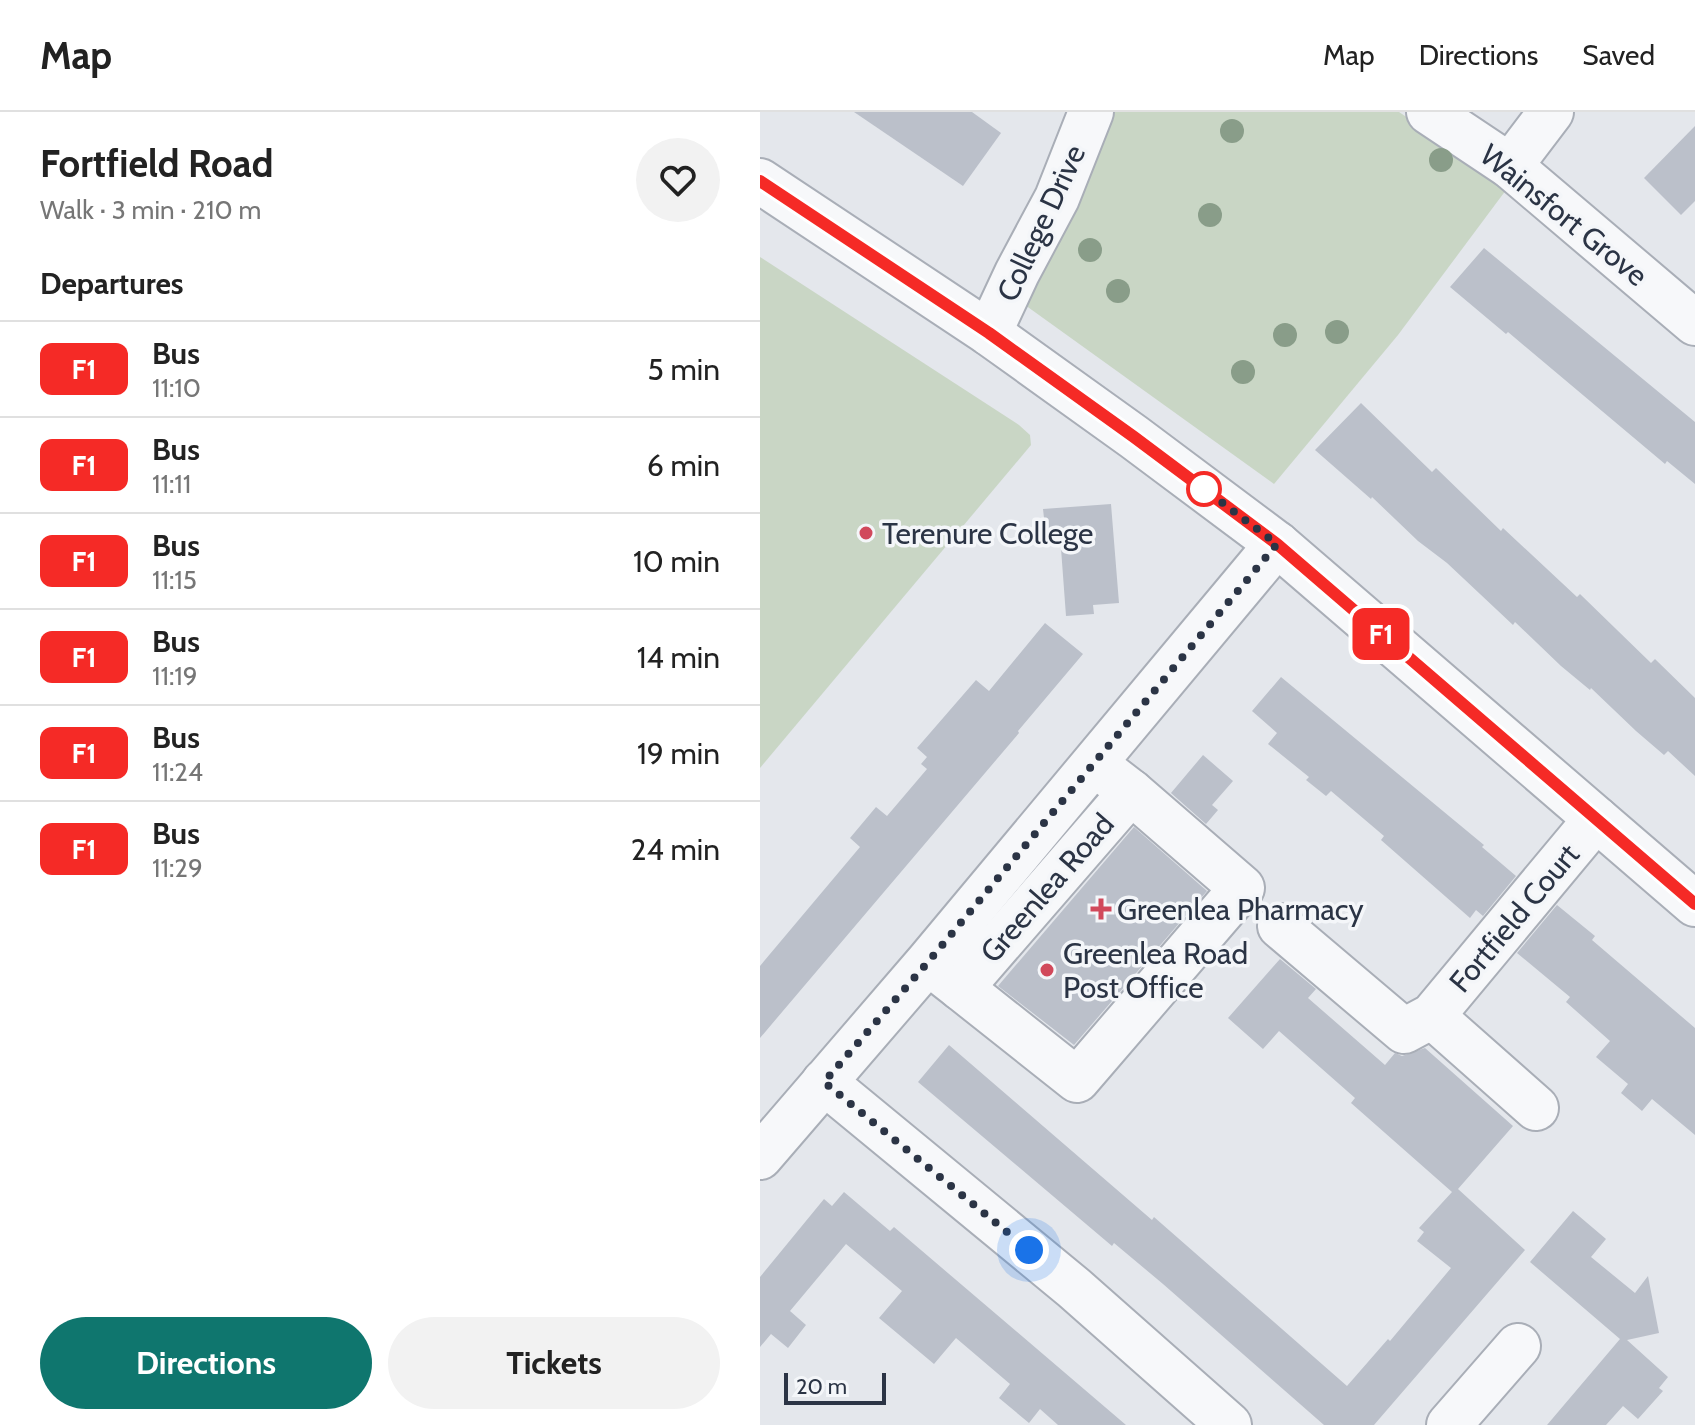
<!DOCTYPE html>
<html lang="en">
<head>
<meta charset="utf-8">
<style>
	body { margin:0; font-family:Cabin,sans-serif; background:#f2f2f2; color:#222; height:100vh; display:flex; flex-direction:column; font-size:30px; white-space:nowrap }
	* { box-sizing:border-box; margin:0 }
	p { font-size:26px; color:#767676 }
	.icon { flex:none; width:44px; height:44px; fill:none; stroke:currentColor; stroke-width:2; stroke-linecap:round; stroke-linejoin:round }
	.map { position:relative; flex:1; overflow:hidden }
	.details { display:flex; flex-direction:column; background:#fff; width:760px }
	.details>* { flex:none }
	.badge { padding:0 16px; border-radius:12px; font-size:28px; line-height:52px }
	.scale { position:absolute; left:24px; bottom:20px; width:102px; box-sizing:border-box; padding-left:8px; border:4px solid #2b3445; border-top:0; font-size:22px; line-height:28px; white-space:nowrap; color:#2b3445; -webkit-text-stroke:6px #f4f6f9; paint-order:stroke }
	.you { position:absolute; width:40px; height:40px; margin:-20px; border:6px solid #fff; border-radius:50%; background:#1a73e8; box-shadow:0 0 0 12px #1a73e833 }
	.map>.badge { position:absolute; translate:-50% -50%; box-shadow:0 0 0 4px #fff }
	h2 { padding:0 40px; font-size:30px; line-height:72px }
	.round { display:grid; place-items:center; flex:none; width:84px; height:84px; border-radius:42px; background:#f2f2f2 }
	.head { display:flex; align-items:center; justify-content:space-between; height:136px; padding:0 40px }
	h1 { font-size:38px; font-weight:800; line-height:60px }
	.cta { display:flex; gap:16px; margin-top:auto; padding:16px 40px }
	.cta a { flex:1; height:92px; border-radius:48px; background:#0f766e; color:#fff; font-size:32px; font-weight:800; line-height:92px; text-align:center }
	.cta a+a { background:#f2f2f2; color:#222 }
	ul { padding:0; list-style:none }
	li { display:flex; align-items:center; gap:24px; height:96px; padding:0 40px; border-top:2px solid #e0e0e0 }
	li div { flex:1 }
	li b { display:block; font-size:30px }
	li em { font-style:normal }
	li .badge { min-width:88px; font-weight:700; text-align:center }
	header { display:flex; align-items:center; gap:48px; box-sizing:border-box; height:112px; padding:0 40px; background:#fff; border-bottom:2px solid #e0e0e0 }
	header strong { font-size:38px }
	nav { display:flex; gap:44px; margin-inline-start:auto; font-size:28px }
	main { display:flex; flex:1; min-height:0 }
	.map>svg:first-child { display:block }
	.green { fill:#c9d6c5 }
	.building { fill:#bbc0ca }
	.lines { fill:none; stroke-linecap:round; stroke-linejoin:round }
	.minor-casing { stroke:#a9aeb7; stroke-width:48 }
	.minor { stroke:#f7f8fa; stroke-width:44 }
	.tree { fill:#899d89 }
	.line-casing { stroke:#fff; stroke-width:18 }
	.line { stroke:#f52a26; stroke-width:12 }
	.walk { stroke:#2b3445; stroke-width:8; stroke-dasharray:0 14.4 }
	.stop-dot { fill:#fff; stroke:#f52a26; stroke-width:4 }
	.poi-dot { fill:#d1495b; stroke:#f4f6f9; stroke-width:3 }
	.labels { text-anchor:middle; dominant-baseline:central; stroke-width:7; stroke-linejoin:round; paint-order:stroke }
	.street-label { font-size:30px; fill:#2b3445; stroke:#f4f6f9 }
	.poi-label { font-size:30px; fill:#2b3445; stroke:#f4f6f9; text-anchor:start }
</style>
</head>
<body>
<header>
<strong>Map</strong>
<nav><a>Map</a><a>Directions</a><a>Saved</a></nav>
</header>
<main>
<section class="details">
<div class="head"><div><h1>Fortfield Road</h1><p>Walk · 3 min · 210 m</p></div><a class="round"><svg class="icon" aria-label="heart" viewBox="0 0 24 24"><path d="M12 20l-8-8c-3-5 5-10 8-4 3-6 11-1 8 4z"/></svg></a></div>
<h2>Departures</h2>
<ul>
<li><span class="badge" style="background:#f52a26;color:#fff">F1</span><div><b>Bus</b><p>11:10</p></div><em>5 min</em></li>
<li><span class="badge" style="background:#f52a26;color:#fff">F1</span><div><b>Bus</b><p>11:11</p></div><em>6 min</em></li>
<li><span class="badge" style="background:#f52a26;color:#fff">F1</span><div><b>Bus</b><p>11:15</p></div><em>10 min</em></li>
<li><span class="badge" style="background:#f52a26;color:#fff">F1</span><div><b>Bus</b><p>11:19</p></div><em>14 min</em></li>
<li><span class="badge" style="background:#f52a26;color:#fff">F1</span><div><b>Bus</b><p>11:24</p></div><em>19 min</em></li>
<li><span class="badge" style="background:#f52a26;color:#fff">F1</span><div><b>Bus</b><p>11:29</p></div><em>24 min</em></li>
</ul>
<div class="cta"><a>Directions</a><a>Tickets</a></div>
</section>
<div class="map">
<svg width="935" height="1313" viewBox="0 0 935 1313">
	<rect width="100%" height="100%" fill="#e4e7ec"/>
	<g class="green">
		<path d="M343,0H639L749,74L638,223L514,372L265,193Z"/>
		<path d="M0,145L259,313L270,323L271,333L0,656Z"/>
	</g>
	<g class="building">
		<path d="M94,0H212L241,21L203,74Z"/>
		<path d="M935,14V89L921,103L884,66Z"/>
		<path d="M724,136L935,310V372L907,349L905,352L748,220L746,222L690,175Z"/>
		<path d="M601,291L672,360L676,356L741,419L743,416L817,485L820,482L891,551L895,547L935,586V664L908,639L904,643L876,619L831,576L830,578L801,554L755,510L753,513L687,451L658,429L612,385L611,387L555,338Z"/>
		<path d="M351,392L359,491L333,493L334,502L306,504L300,423L286,424L283,397Z"/>
		<path d="M285,511L323,542L258,619L259,621L0,926V854L100,735L90,726L116,695L127,704L167,657L161,652L167,645L157,636L216,568L229,579Z"/>
		<path d="M521,565L724,733L722,735L756,764L723,804L716,798L710,806L621,728L624,724L571,679L566,684L546,668L549,665L508,632L517,621L492,599Z"/>
		<path d="M443,643L473,669L452,693L458,698L446,712L411,681Z"/>
		<path d="M374,715L447,779L314,933L238,874Z"/>
		<path d="M797,793L835,824L832,828L935,916V1023L892,987L882,999L861,981L868,972L836,945L850,929L806,890L810,885L757,841Z"/>
		<path d="M520,847L556,877L548,886L625,953L635,941L642,944L665,936L753,1014L698,1077L765,1138L614,1313H564L403,1172L354,1131L352,1134L158,970L189,933L392,1108L394,1105L587,1274L628,1227L630,1229L691,1156L657,1129L664,1120L659,1116L692,1080L591,991L595,986L519,919L503,937L468,906Z"/>
		<path d="M84,1080L130,1119L134,1115L366,1313H298L280,1297L269,1311L239,1286L250,1272L196,1226L174,1252L119,1206L142,1179L86,1132L30,1199L46,1213L28,1236L11,1222L0,1235V1165L64,1087L72,1094Z"/>
		<path d="M813,1099L846,1127L831,1145L875,1181L888,1164L899,1221L867,1228L908,1265L899,1276L903,1279L878,1307L863,1294L846,1313H787L860,1227L770,1150Z"/>
	</g>
	<g class="lines">
		<defs>
			<g id="minor">
				<path d="M669,0L750,54L935,211"/>
				<path d="M750,54L791,0"/>
				<path d="M0,69L229,221L374,325L517,432L935,792"/>
				<path d="M229,221L257,161L297,86L331,0"/>
				<path d="M520,814L644,919L672,904L836,707"/>
				<path d="M178,858L201,876L371,680L349,663"/>
				<path d="M201,876L317,968L482,776L371,680"/>
				<path d="M672,904L776,996"/>
				<path d="M64,970L314,1176L469,1313"/>
				<path d="M0,1045L168,850L517,432"/>
				<path d="M689,1313L758,1234"/>
			</g>
		</defs>
		<use href="#minor" class="minor-casing"/>
		<use href="#minor" class="minor"/>
	</g>
	<g class="tree">
		<circle cx="472" cy="19" r="12"/>
		<circle cx="681" cy="48" r="12"/>
		<circle cx="450" cy="103" r="12"/>
		<circle cx="330" cy="138" r="12"/>
		<circle cx="358" cy="179" r="12"/>
		<circle cx="577" cy="220" r="12"/>
		<circle cx="525" cy="223" r="12"/>
		<circle cx="483" cy="260" r="12"/>
	</g>
	<g class="lines">
		<defs>
			<path id="line" d="M0,69L229,221L374,325L517,432L935,792"/>
		</defs>
		<use href="#line" class="line-casing"/>
		<use href="#line" class="line"/>
		<path class="walk" d="M269,1138L64,970L168,850L517,432L444,377"/>
	</g>
	<circle class="stop-dot" cx="444" cy="377" r="16"/>
	<g class="poi-dot">
		<circle cx="106" cy="421" r="8"/>
		<path d="M337 785h8v8h8v8h-8v8h-8v-8h-8v-8h8z"/>
		<circle cx="287" cy="858" r="8"/>
	</g>
	<g class="labels">
		<g class="street-label">
			<text transform="translate(804 103) rotate(39)">Wainsfort Grove</text>
			<text transform="translate(281 111) rotate(-65)">College Drive</text>
			<text transform="translate(287 776) rotate(-49)">Greenlea Road</text>
			<text transform="translate(754 806) rotate(-50)">Fortfield Court</text>
		</g>
		<g class="poi-label">
			<text x="122" y="421">Terenure College</text>
			<text x="357" y="797">Greenlea Pharmacy</text>
			<text x="303" y="841">Greenlea Road<tspan x="303" dy="34">Post Office</tspan></text>
		</g>
	</g>
</svg>
<div class="scale">20 m</div>
<div class="you" style="left:269px;top:1138px"></div>
<b class="badge" style="left:621px;top:522px;background:#f52a26;color:#fff">F1</b>
</div>
</main>
</body>
</html>
